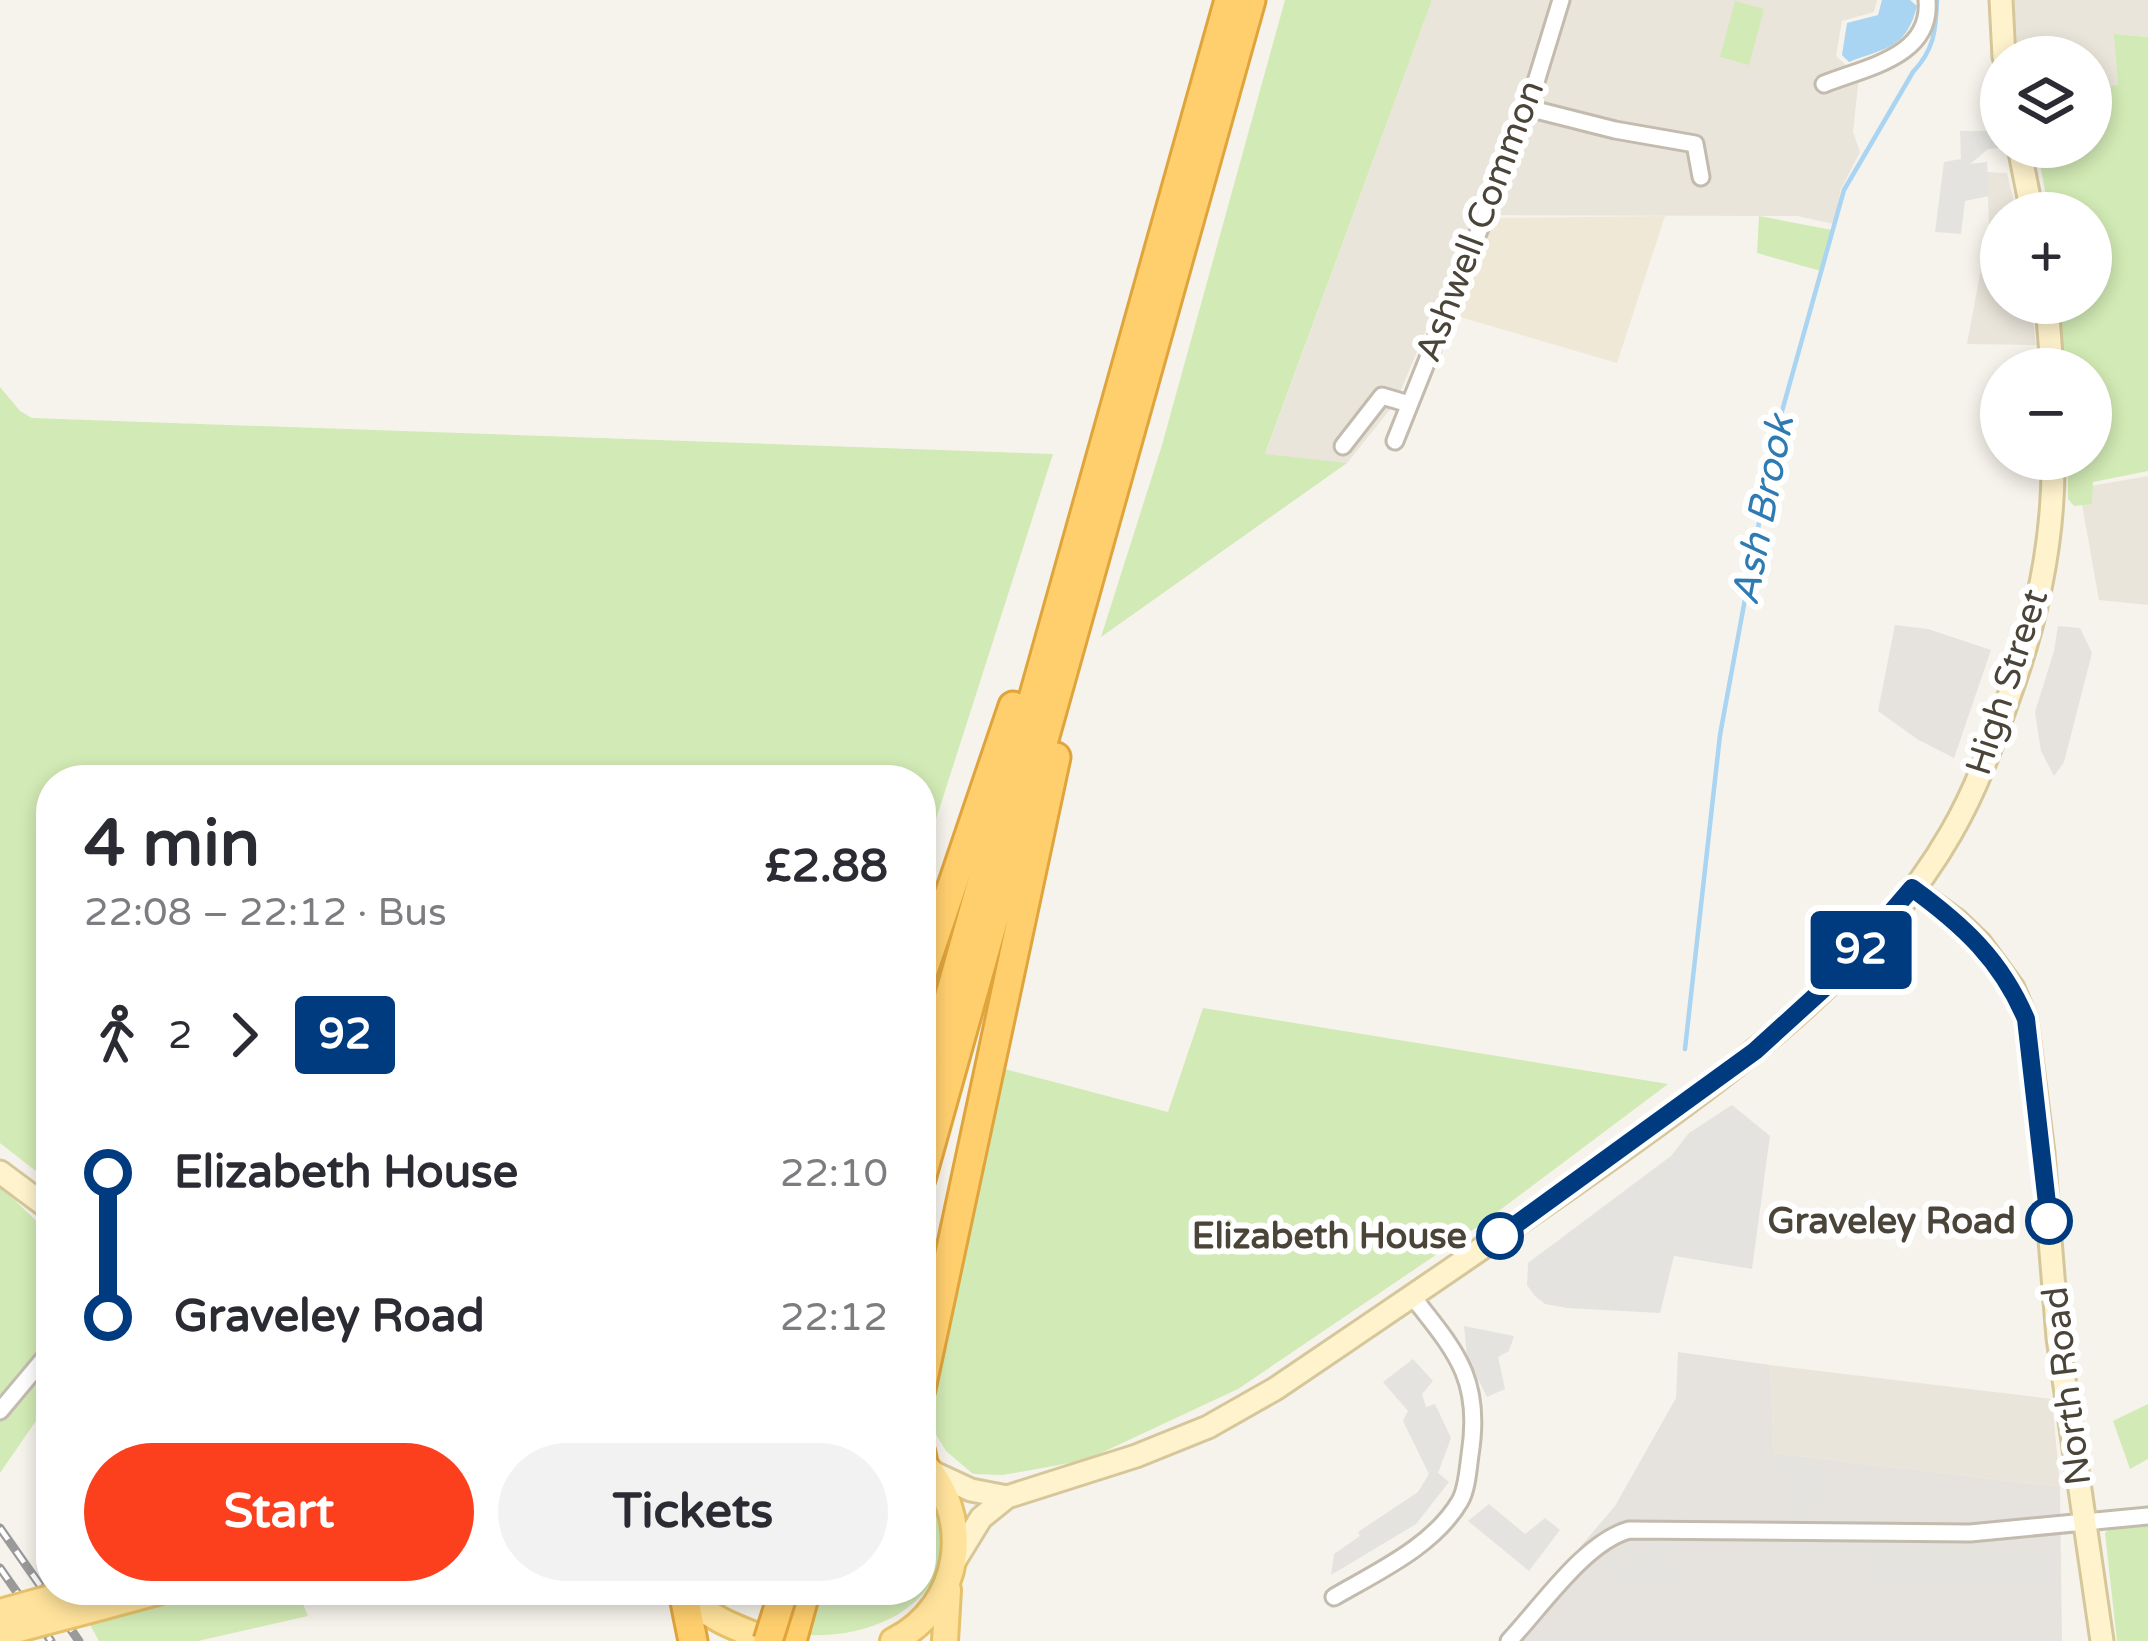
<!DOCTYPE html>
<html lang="en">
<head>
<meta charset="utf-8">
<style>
	body { margin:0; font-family:"Varela Round",sans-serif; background:#f2f2f3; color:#2b2b33; height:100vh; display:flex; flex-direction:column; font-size:45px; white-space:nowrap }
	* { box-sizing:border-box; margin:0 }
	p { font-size:39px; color:#7c7c81 }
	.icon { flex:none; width:66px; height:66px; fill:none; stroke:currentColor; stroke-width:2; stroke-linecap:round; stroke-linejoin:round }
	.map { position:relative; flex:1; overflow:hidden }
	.side { position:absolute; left:36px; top:765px; width:900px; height:840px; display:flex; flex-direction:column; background:#fff; border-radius:48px; box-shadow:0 6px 18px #0003 }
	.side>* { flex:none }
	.badge { padding:0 24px; border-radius:9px; font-size:42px; line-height:78px }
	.controls { position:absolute; left:1980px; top:36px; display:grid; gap:24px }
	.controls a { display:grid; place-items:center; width:132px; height:132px; border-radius:50%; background:#fff; box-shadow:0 6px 18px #0003; font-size:60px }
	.map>.badge { position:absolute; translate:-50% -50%; box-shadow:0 0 0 6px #fff }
	.legs { display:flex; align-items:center; gap:18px; height:132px; padding:0 48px; font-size:39px }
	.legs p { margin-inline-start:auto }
	.summary { display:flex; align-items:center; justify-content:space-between; height:204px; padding:0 48px }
	h1 { font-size:66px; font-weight:700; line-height:90px }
	.primary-button { display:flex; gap:24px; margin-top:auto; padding:24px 48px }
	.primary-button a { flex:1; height:138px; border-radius:72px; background:#fc3f1d; color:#fff; font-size:48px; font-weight:700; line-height:138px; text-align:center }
	.primary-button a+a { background:#f2f2f3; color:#2b2b33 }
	ul { padding:0 48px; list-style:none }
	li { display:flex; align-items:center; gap:42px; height:144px; font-size:45px }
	li i { display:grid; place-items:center; width:18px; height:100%; margin:0 15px; background:currentColor }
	li i::after { content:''; width:30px; height:30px; margin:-15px; border:9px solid; border-radius:50%; background:#fff }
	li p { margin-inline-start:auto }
	li:first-child i { background:linear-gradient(#0000 50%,currentColor 0) }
	li:last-child i { background:linear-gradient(currentColor 50%,#0000 0) }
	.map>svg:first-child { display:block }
	.residential { fill:#eae5da }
	.industrial { fill:#e6e2dd }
	.education { fill:#efe8d6 }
	.green { fill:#d2eab5 }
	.parking { fill:#e5e3e0 }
	.water { fill:#a9d4f2 }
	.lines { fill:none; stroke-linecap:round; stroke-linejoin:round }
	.stream { stroke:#a9d4f2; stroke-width:4.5 }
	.street-casing { stroke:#c2bbae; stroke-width:21 }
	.secondary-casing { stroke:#d6c79b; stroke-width:27 }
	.primary-casing { stroke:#e6c16a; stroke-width:30 }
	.highway-casing { stroke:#e0a43c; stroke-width:33 }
	.street { stroke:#fff; stroke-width:15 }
	.secondary { stroke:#fff3cd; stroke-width:21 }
	.primary { stroke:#ffe39c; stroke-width:24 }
	.highway { stroke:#ffcf6e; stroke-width:27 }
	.rail-casing { stroke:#9a9a9a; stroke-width:9 }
	.rail { stroke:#fff; stroke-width:4.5; stroke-dasharray:14; stroke-linecap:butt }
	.primary-bridge-casing { stroke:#e6c16a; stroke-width:30; stroke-linecap:butt }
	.highway-bridge-casing { stroke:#e0a43c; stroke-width:33; stroke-linecap:butt }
	.primary-bridge { stroke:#ffe39c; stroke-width:24 }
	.highway-bridge { stroke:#ffcf6e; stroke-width:27 }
	.line-1-casing { stroke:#fff; stroke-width:27 }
	.line-1 { stroke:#003b80; stroke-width:18 }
	.stop-1-dot { fill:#fff; stroke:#003b80; stroke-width:6 }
	.labels { text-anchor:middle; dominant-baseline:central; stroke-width:12; stroke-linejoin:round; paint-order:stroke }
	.street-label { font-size:36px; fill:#4b4439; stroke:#fff }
	.stop-label { font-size:36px; font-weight:bold; fill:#4b4439; stroke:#fff; text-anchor:end }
	.water-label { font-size:39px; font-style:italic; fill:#2e7ab2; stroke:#fff }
</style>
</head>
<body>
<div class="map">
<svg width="2148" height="1641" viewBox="0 0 2148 1641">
	<rect width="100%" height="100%" fill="#f6f3ec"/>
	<g class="residential">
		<path d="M1432,0H1877L1874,12L1842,21L1836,56L1859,77L1853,132L1860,152L1841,189L1834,224L1797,216L1474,215L1396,402L1347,463L1265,455Z"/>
		<path d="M2014,0H2148V37L2115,34L2118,86L2091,89V57H2018Z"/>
		<path d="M1987,172L2007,173L2017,213H2001V303H2031L2036,345L1967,344L1989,226Z"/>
		<path d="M2148,476V605L2099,600L2079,488Z"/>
		<path d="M1770,1365L2052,1399L2060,1487L1774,1453Z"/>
	</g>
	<g class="industrial">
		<path d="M1895,625L1928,629L1991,650L1954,758L1917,739L1878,711Z"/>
		<path d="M2058,626L2080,628L2092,653L2064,762L2054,776L2041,751L2035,712L2054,651Z"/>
		<path d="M1678,1352L1770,1365L1774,1453L2060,1487L2062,1641H1500L1615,1506L1676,1398Z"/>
	</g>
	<path class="education" d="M1665,216L1617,363L1460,317L1494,218Z"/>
	<g class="green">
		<path d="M1285,0H1432L1265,454L1347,463L1101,637L1162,445Z"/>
		<path d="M1735,1L1764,9L1749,65L1720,57Z"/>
		<path d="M2114,34L2148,37V471L2093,482L2092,504L2074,506L2068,499V459H2091V369H2064L2060,303H2091V213H2049L2037,147H2091V89L2118,85Z"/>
		<path d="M1759,216L1832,230L1821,271L1757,253Z"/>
		<path d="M0,387L20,411L32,418L1053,454L921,866V780H51V1183L0,1143Z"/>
		<path d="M1203,1008L1668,1084L1480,1225L1238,1389L1086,1460L1003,1475L973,1474L946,1451L929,1423L1005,1069L1168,1112Z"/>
		<path d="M0,1186L51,1235V1337L0,1396Z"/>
		<path d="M51,1361V1399L0,1473V1420Z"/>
		<path d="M2148,1404V1459L2130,1469L2113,1421Z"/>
		<path d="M921,1474C983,1566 909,1641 803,1635L816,1590H921Z"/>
		<path d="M2148,1525V1641H2117L2105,1533L2110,1528Z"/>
		<path d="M224,1590H297L308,1616L198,1641H99L89,1623Z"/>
	</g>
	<g class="parking">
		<path d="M1960,131H1996L1999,148L1988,149L1970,164L1987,162L1989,196L1965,201L1961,234L1935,232L1944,162L1961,159Z"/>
		<path d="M1732,1105L1770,1136L1752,1269L1674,1256L1660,1313L1567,1308L1545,1304L1535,1296L1527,1285L1528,1263L1671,1156L1689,1133Z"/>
		<path d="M1464,1326L1514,1336L1509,1351L1498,1357L1505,1389L1487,1397L1467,1357Z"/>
		<path d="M1413,1359L1433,1381L1422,1394L1426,1407L1435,1404L1451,1438L1438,1473L1449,1482L1416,1524L1331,1575L1334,1554L1360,1536L1358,1532L1418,1492L1429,1474L1403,1421L1408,1411L1383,1382Z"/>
		<path d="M1772,1457L1811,1458V1467L1821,1468L1820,1517L1789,1516V1478L1772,1477Z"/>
		<path d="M1489,1504L1525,1534L1545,1518L1560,1530L1529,1571L1468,1521Z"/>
		<path d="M1643,1544L1674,1545V1567H1684L1683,1589L1606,1587V1565H1612V1556L1642,1557Z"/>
		<path d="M1872,1555L2053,1556V1589L1872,1587Z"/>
	</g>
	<path class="water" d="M1882,0H1910L1917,6C1906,49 1887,47 1849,62L1842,55L1847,23L1878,15Z"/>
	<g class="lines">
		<path class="stream" d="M1685,1049L1720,735L1775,436L1844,190L1913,72C1934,50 1936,30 1937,0"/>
		<defs>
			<g id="street">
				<path d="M1824,84C1866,67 1932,57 1927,0"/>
				<path d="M1528,108L1615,130L1695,144L1701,177"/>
				<path d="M1395,441L1528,108L1561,0"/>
				<path d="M1343,446L1382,396L1409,404"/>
				<path d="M0,1411L51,1350"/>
				<path d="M1334,1597C1377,1572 1434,1546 1460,1501C1467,1489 1468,1469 1470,1455C1482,1380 1457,1353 1412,1296"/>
				<path d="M1509,1641C1541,1607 1585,1542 1629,1530L1970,1533L2148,1516"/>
			</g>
			<g id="secondary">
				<path d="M2001,0L2004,57"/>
				<path d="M2019,147L2032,213"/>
				<path d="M2047,303L2052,369"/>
				<path d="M1912,888L1957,921L1980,943L2013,988L2026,1019L2043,1153L2058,1338L2102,1641"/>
				<path d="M0,1172L51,1210"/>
				<path d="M932,1472L971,1490L1007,1497"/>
				<path d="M954,1562L981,1518L1007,1497L1136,1456L1208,1427L1275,1389C1378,1319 1481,1250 1583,1178C1716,1084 1869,976 1951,833C1976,790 1992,745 2008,699C2036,623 2054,540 2053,459"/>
			</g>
			<g id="primary">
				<path d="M682,1590C706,1618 736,1628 770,1641"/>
				<path d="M102,1607L165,1590"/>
				<path d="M893,1641C963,1606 975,1515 921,1461"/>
				<path d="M945,1641L948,1590"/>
			</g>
			<g id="highway">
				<path d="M921,977L1013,706"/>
				<path d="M921,1098L1229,0"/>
				<path d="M921,1179L1251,0"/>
				<path d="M921,1389L1056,757"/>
				<path d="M921,1453L923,1463"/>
				<path d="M683,1592L693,1641"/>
				<path d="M792,1641L806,1590"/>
			</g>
		</defs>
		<use href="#street" class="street-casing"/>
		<use href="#secondary" class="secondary-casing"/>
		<use href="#primary" class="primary-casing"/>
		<use href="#highway" class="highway-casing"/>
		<use href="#street" class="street"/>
		<use href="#secondary" class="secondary"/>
		<use href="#primary" class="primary"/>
		<use href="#highway" class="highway"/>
		<defs>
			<g id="rail">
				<path d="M0,1528L79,1641"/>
				<path d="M0,1568L51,1641"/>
			</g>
		</defs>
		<use href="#rail" class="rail-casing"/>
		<use href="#rail" class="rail"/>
		<defs>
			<g id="primary-bridge">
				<path d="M0,1612L79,1590"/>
				<path d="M0,1634L102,1607"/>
			</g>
			<path id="highway-bridge" d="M768,1641L783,1593"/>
		</defs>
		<use href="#primary-bridge" class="primary-bridge-casing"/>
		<use href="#highway-bridge" class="highway-bridge-casing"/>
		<use href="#primary-bridge" class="primary-bridge"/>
		<use href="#highway-bridge" class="highway-bridge"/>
	</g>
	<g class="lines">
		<defs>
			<path id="line-1" d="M1500,1236L1755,1051L1832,981L1912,888C1963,925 2001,960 2026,1019L2049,1221"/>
		</defs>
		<use href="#line-1" class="line-1-casing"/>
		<use href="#line-1" class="line-1"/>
	</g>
	<g class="stop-1-dot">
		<circle cx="2049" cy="1221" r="21"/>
		<circle cx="1500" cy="1236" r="21"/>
	</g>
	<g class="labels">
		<g class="street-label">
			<text transform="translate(1480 221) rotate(-69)">Ashwell Common</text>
			<text transform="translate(2007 682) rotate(-72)">High Street</text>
			<text transform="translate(2067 1386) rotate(-97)">North Road</text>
		</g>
		<g class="stop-label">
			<text x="2016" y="1221">Graveley Road</text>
			<text x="1467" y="1236">Elizabeth House</text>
		</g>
		<g class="water-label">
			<text transform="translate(1763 510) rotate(-79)">Ash Brook</text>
		</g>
	</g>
</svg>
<div class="controls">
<a><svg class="icon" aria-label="layers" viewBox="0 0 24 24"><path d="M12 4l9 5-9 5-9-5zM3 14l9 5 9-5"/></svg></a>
<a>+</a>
<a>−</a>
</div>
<b class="badge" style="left:1861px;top:950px;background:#003b80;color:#fff">92</b>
<section class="side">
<div class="summary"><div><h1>4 min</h1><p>22:08 – 22:12 · Bus</p></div><b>£2.88</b></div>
<div class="legs"><svg class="icon" aria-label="walk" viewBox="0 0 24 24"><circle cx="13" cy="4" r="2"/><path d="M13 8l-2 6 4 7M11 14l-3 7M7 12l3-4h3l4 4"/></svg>2<svg class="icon" aria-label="forward" viewBox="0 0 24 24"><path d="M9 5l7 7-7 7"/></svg><b class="badge" style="background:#003b80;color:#fff">92</b></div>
<ul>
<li><i style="color:#003b80"></i><b>Elizabeth House</b><p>22:10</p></li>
<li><i style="color:#003b80"></i><b>Graveley Road</b><p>22:12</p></li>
</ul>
<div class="primary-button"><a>Start</a><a>Tickets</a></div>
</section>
</div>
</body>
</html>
